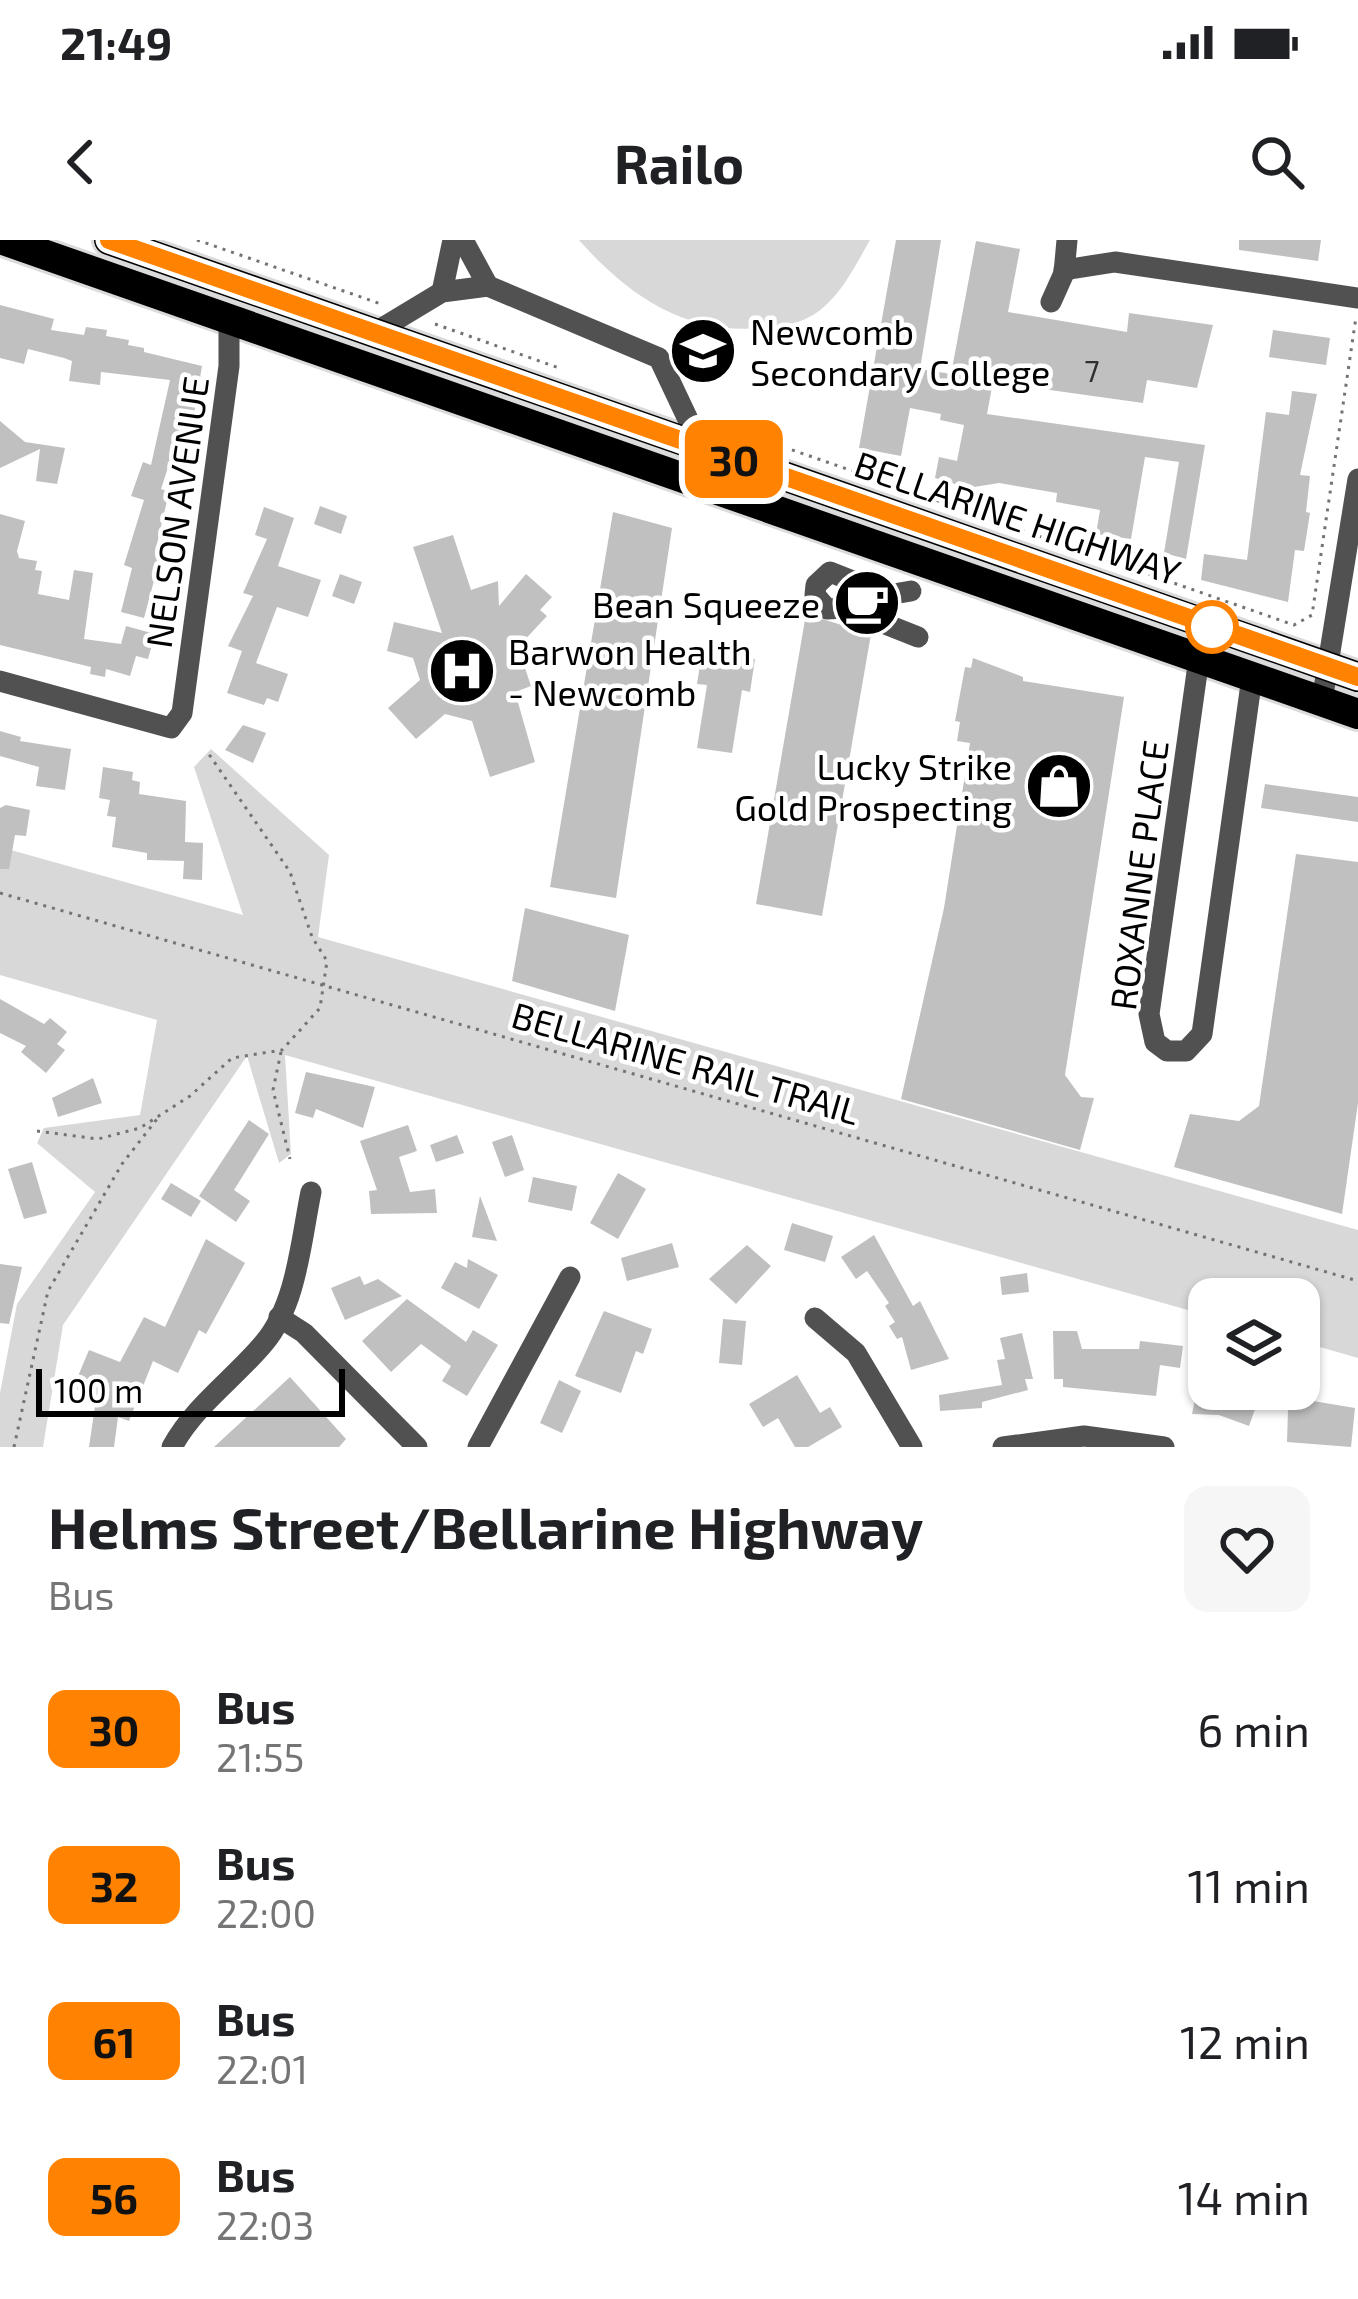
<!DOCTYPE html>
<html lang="en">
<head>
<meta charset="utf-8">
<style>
	body { margin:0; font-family:"Exo 2",sans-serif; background:#f6f6f6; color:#202124; height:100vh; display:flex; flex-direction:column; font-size:45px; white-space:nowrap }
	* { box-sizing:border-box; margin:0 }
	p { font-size:39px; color:#757577 }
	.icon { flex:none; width:66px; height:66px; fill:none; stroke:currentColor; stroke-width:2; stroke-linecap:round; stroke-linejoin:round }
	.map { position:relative; height:1207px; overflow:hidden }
	.panel { display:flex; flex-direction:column; background:#fff; flex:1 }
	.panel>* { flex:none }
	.badge { padding:0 24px; border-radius:18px; font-size:42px; line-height:78px }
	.buttons { position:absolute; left:1188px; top:1038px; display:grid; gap:24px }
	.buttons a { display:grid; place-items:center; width:132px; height:132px; border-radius:24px; background:#fff; box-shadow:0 3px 9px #0004; font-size:60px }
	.scale { position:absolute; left:36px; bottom:30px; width:309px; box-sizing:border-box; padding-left:12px; border:6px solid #000; border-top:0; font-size:33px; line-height:42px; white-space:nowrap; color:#000; -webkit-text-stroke:9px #fff; paint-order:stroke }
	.map>.badge { position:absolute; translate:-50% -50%; box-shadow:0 0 0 6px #fff }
	.round { display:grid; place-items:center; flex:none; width:126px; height:126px; border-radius:24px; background:#f6f6f6 }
	.head { display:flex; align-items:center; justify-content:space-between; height:204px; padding:0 48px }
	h1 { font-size:57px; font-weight:700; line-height:90px }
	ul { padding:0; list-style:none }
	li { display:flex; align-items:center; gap:36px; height:156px; padding:0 48px }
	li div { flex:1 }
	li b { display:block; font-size:45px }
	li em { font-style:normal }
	li .badge { min-width:132px; font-weight:700; text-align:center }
	.status { display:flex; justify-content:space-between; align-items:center; height:84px; padding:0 60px; background:#fff; direction:ltr }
	.status svg { height:33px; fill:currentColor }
	header { display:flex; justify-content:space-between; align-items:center; height:156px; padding:0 48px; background:#fff; font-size:54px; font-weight:700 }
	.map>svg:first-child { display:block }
	.green { fill:#d8d8d8 }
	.building { fill:#c0c0c0 }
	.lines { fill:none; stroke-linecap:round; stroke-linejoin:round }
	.highway-casing { stroke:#dbdbdb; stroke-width:36 }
	.path { stroke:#737373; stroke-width:3; stroke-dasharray:3 6; stroke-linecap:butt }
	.minor { stroke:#515151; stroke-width:21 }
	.highway { stroke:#000; stroke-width:30 }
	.line-casing { stroke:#fff; stroke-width:27 }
	.line { stroke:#ff8200; stroke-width:18 }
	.stop-dot { fill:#fff; stroke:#ff8200; stroke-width:6 }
	.labels { text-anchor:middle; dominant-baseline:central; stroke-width:9; stroke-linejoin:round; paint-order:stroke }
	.number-label { font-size:30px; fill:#303030 }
	.poi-label { font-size:36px; fill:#000; stroke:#fff; text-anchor:start }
	.street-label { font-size:36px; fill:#000; stroke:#fff }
</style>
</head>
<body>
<div class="status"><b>21:49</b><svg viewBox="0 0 49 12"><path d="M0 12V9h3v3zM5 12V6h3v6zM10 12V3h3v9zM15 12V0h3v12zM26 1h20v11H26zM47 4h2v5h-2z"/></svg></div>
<header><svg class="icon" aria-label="back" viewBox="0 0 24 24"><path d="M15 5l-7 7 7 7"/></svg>Railo<svg class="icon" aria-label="search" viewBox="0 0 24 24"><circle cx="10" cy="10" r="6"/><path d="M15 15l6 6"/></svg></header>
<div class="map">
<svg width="1358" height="1207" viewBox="0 0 1358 1207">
	<rect width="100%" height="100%" fill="#fff"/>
	<g class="green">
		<path d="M579,0H870C859,19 845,47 829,62C813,79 794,85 771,87C691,98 631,59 579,0Z"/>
		<path d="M211,509L329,615L318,697L1358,990V1118L1299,1101V1059H1209V1076L285,815L291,914L279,923L247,816L63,1085L43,1207H0V1153L17,1064L95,952L37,903L44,888L140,875L157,780L0,735V607L243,675L194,527Z"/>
	</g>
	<g class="building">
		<path d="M896,0H941L920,129L951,134L976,1L1020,9L1008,72L1127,92L1129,73L1213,85L1197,148L1147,140L1143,163L993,142L987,174L1205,205L1186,319L1164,313L1179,222L1145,217L1131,299L1096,294L1100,270L1056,262L1057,253L999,243L968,248L935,238L939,217L957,221L964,185L940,180L941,174L910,168L901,216L859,208Z"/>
		<path d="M1239,0H1321L1318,21L1239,10Z"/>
		<path d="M0,65L54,79L51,90L84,95L86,87L107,90L106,96L129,100L128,105L144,108V112L202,126L189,205L176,203L161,249L169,252L157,304L163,307L144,378L121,372L132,328L124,325L144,260L131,256L143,222L151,225L170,140L101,132L100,145L69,141L72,121L64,118L28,109L24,124L0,118Z"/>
		<path d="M1273,90L1330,98L1326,125L1269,117Z"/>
		<path d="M1292,151L1317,154L1300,235L1310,236L1306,272L1310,273L1304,311L1295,310L1288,362L1201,340L1204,314L1247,320L1266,172L1289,175Z"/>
		<path d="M0,181L25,202L65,208L57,244L36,241L40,209L0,228Z"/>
		<path d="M320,266L347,276L341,294L314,284Z"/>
		<path d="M264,267L294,278L278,326L321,340L308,377L277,367L256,423L288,434L278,462L267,458L264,465L227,453L242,411L228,406L253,356L243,353L267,299L255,295Z"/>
		<path d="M613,272L672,288L616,658L550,647Z"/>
		<path d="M0,274L25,281L17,311L19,318L37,321L35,330L42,331L38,354L69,360L74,330L93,333L84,399L121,404L126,386L155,394L148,419L136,416L130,436L106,429L105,437L90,434L91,427L0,405Z"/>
		<path d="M453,295L471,350L498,341L499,366L526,334L552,357L540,370L547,376L518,407L531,446L515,452L535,522L490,537L472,481L445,474L416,499L388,468L420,440L413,418L387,411L394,382L442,393L413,307Z"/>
		<path d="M340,334L362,342L354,364L332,356Z"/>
		<path d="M806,374L871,394L822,676L756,664Z"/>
		<path d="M702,412L755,419L750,452L742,450L732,513L697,508L707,445L697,444Z"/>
		<path d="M973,418L1023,437V441L1124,457L1065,835L1081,857L1094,858L1080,910L901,859L944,668L970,503L957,501L960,482L955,481L965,427L971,428Z"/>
		<path d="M243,485L266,493L253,523L225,510Z"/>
		<path d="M0,491L21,497L20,501L71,509L65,550L36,546L39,527L0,516Z"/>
		<path d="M103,527L133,532L132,540L140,542L139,554L186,561L185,602L203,603L202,640L183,639L184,621L147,620V613L112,607L116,577L107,576L110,560L99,558Z"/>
		<path d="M1265,544L1358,557V582L1261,568Z"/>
		<path d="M6,565L30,570L26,596L15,595L9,629H0V568Z"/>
		<path d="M1296,614L1358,622V863L1342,974L1174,927L1190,874L1239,881L1259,866Z"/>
		<path d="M525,668L629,695L615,771L512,741Z"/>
		<path d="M0,759L44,784L50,778L67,792L57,804L65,810L46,833L21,812L26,806L0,793Z"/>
		<path d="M306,832L375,847L363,888L316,869L313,878L295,873Z"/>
		<path d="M93,838L102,863L58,877L52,858Z"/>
		<path d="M249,880L269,894L234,950L250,961L236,982L199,956Z"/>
		<path d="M408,885L417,911L399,917L410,952L435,949L437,973L371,974L369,951L377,950L360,901Z"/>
		<path d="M457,895L464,913L436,922L430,905Z"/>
		<path d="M512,895L524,930L505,937L492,902Z"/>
		<path d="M32,922L47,973L24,979L8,929Z"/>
		<path d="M618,933L646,949L618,999L590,983Z"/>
		<path d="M533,937L577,946L572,971L528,962Z"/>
		<path d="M171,943L201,961L191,977L161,959Z"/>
		<path d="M480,956L497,1001L472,997Z"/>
		<path d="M792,983L833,996L825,1022L784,1010Z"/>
		<path d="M874,995L913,1066L920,1061L949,1119L911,1130L902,1097L897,1099L889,1086L895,1082L885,1066L889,1063L867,1031L856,1039L841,1017Z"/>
		<path d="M206,999L245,1023L206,1094L199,1090L178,1133L153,1121L129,1181L118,1177L114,1207H89L95,1166L80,1160L83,1152L73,1148L89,1110L120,1122L144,1077L165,1087Z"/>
		<path d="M672,1003L679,1027L627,1041L621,1018Z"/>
		<path d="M747,1005L771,1026L736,1064L709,1039Z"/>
		<path d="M468,1019L498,1035L479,1069L441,1048L455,1022L467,1028Z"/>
		<path d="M0,1024L22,1027L9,1084L0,1083Z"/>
		<path d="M1027,1033L1029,1052L1002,1055L1000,1037Z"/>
		<path d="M360,1036L364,1045L378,1039L402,1056L345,1080L331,1048Z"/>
		<path d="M407,1059L466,1102L473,1090L498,1105L467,1156L442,1141L451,1126L421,1104L391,1132L362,1101Z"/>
		<path d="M604,1071L652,1089L643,1114L636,1111L621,1153L575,1136Z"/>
		<path d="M723,1079L746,1081L742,1125L719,1123Z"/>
		<path d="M1053,1091H1077L1082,1109H1139L1140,1101L1183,1106L1180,1128L1160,1125L1156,1156L1063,1147V1139H1054Z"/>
		<path d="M1022,1093L1033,1139H1025L1028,1150L982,1162V1168L940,1171L939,1155L1002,1145L997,1120L1005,1119L1000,1098Z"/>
		<path d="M797,1135L820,1173L830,1167L842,1187L808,1207H795L778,1178L763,1187L749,1164Z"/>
		<path d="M290,1137L346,1199L339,1207H214Z"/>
		<path d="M559,1140L581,1151L562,1193L540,1183Z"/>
		<path d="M1197,1149H1304L1301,1159L1355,1168L1351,1207L1287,1202L1288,1169L1259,1158L1249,1186L1219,1175L1192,1174Z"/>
	</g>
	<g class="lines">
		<defs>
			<g id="highway">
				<path d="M3,0L1358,474"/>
				<path d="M109,0L1358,437"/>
			</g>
		</defs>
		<use href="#highway" class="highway-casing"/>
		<g class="path">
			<path d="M197,0L381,64"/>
			<path d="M435,84L562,129"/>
			<path d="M758,198L1294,385L1312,375L1356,77"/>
			<path d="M0,653L1358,1041"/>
			<path d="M281,812L273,850L290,919"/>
			<path d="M37,891L98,899L140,888L190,856L232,818L282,810L320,768L327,721L312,697L290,632L206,510"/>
			<path d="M14,1207L48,1051L122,924L157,879"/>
		</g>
		<g class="minor">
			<path d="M463,0L488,46"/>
			<path d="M1064,30L1115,22L1358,58"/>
			<path d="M442,52L453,0"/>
			<path d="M1051,62L1064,33L1067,0"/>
			<path d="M374,93L442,52L488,46L659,118L701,207"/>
			<path d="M911,351L888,355L830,332L816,345L815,355L827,369L845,368L918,397"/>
			<path d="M1199,418L1149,774L1155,802L1167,811H1186L1202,794L1252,437"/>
			<path d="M0,441L171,488L182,473L229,126V79"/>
			<path d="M1322,461L1358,239"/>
			<path d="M279,1077L304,1093L417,1207"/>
			<path d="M815,1078L856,1113L912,1207"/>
			<path d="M172,1207C195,1165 234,1139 264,1103C297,1064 301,1000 311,952"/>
			<path d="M478,1207L570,1037"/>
			<path d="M1003,1207L1084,1196L1164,1207"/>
		</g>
		<use href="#highway" class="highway"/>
	</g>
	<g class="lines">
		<defs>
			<path id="line" d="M109,0L1358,437"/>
		</defs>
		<use href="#line" class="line-casing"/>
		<use href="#line" class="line"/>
	</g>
	<defs>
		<symbol id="school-disc" viewBox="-11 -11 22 22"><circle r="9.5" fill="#000" stroke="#fff"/><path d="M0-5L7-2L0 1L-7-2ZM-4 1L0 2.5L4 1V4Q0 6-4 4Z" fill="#fff"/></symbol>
		<symbol id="cafe-disc" viewBox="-11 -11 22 22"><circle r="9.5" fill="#000" stroke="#fff"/><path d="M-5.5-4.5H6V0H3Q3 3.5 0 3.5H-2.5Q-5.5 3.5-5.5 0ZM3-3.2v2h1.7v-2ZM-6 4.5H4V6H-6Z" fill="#fff"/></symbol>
		<symbol id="hospital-disc" viewBox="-11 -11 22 22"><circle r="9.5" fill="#000" stroke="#fff"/><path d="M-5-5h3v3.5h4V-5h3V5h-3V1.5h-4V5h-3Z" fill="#fff"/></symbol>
		<symbol id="shop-disc" viewBox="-11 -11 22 22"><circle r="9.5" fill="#000" stroke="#fff"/><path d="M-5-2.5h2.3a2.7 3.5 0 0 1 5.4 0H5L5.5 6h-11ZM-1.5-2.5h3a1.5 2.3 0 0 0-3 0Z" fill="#fff"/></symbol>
	</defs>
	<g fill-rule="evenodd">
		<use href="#school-disc" x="665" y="73" width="76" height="76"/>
		<use href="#cafe-disc" x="829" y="325" width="76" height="76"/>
		<use href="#hospital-disc" x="424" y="393" width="76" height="76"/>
		<use href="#shop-disc" x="1021" y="508" width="76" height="76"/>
	</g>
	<circle class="stop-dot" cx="1212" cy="387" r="24"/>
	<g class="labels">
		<g class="number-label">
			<text x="1092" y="130">7</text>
		</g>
		<g class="poi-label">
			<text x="750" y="90">Newcomb<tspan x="750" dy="41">Secondary College</tspan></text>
			<text x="820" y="363" text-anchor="end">Bean Squeeze</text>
			<text x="508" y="410">Barwon Health<tspan x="508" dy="41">- Newcomb</tspan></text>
			<text x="1012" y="525" text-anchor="end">Lucky Strike<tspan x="1012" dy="41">Gold Prospecting</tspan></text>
		</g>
		<g class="street-label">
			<text transform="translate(176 272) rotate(-82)">NELSON AVENUE</text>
			<text transform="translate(1018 277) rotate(19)">BELLARINE HIGHWAY</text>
			<text transform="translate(1138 635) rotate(-83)">ROXANNE PLACE</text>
			<text transform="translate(686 822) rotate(16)">BELLARINE RAIL TRAIL</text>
		</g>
	</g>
</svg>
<div class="buttons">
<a><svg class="icon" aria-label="layers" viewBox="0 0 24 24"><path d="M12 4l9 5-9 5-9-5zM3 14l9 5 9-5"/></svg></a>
</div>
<div class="scale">100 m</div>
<b class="badge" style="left:734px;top:219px;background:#ff8200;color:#111">30</b>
</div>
<section class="panel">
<div class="head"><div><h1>Helms Street/Bellarine Highway</h1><p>Bus</p></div><a class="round"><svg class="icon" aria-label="heart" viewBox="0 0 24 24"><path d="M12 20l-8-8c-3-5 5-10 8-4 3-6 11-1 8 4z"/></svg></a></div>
<ul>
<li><span class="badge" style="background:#ff8200;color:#111">30</span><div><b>Bus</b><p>21:55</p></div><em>6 min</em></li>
<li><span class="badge" style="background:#ff8200;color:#111">32</span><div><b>Bus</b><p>22:00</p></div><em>11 min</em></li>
<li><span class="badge" style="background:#ff8200;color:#111">61</span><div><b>Bus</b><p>22:01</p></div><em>12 min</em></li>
<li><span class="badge" style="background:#ff8200;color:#111">56</span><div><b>Bus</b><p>22:03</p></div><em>14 min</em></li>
</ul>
</section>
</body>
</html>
